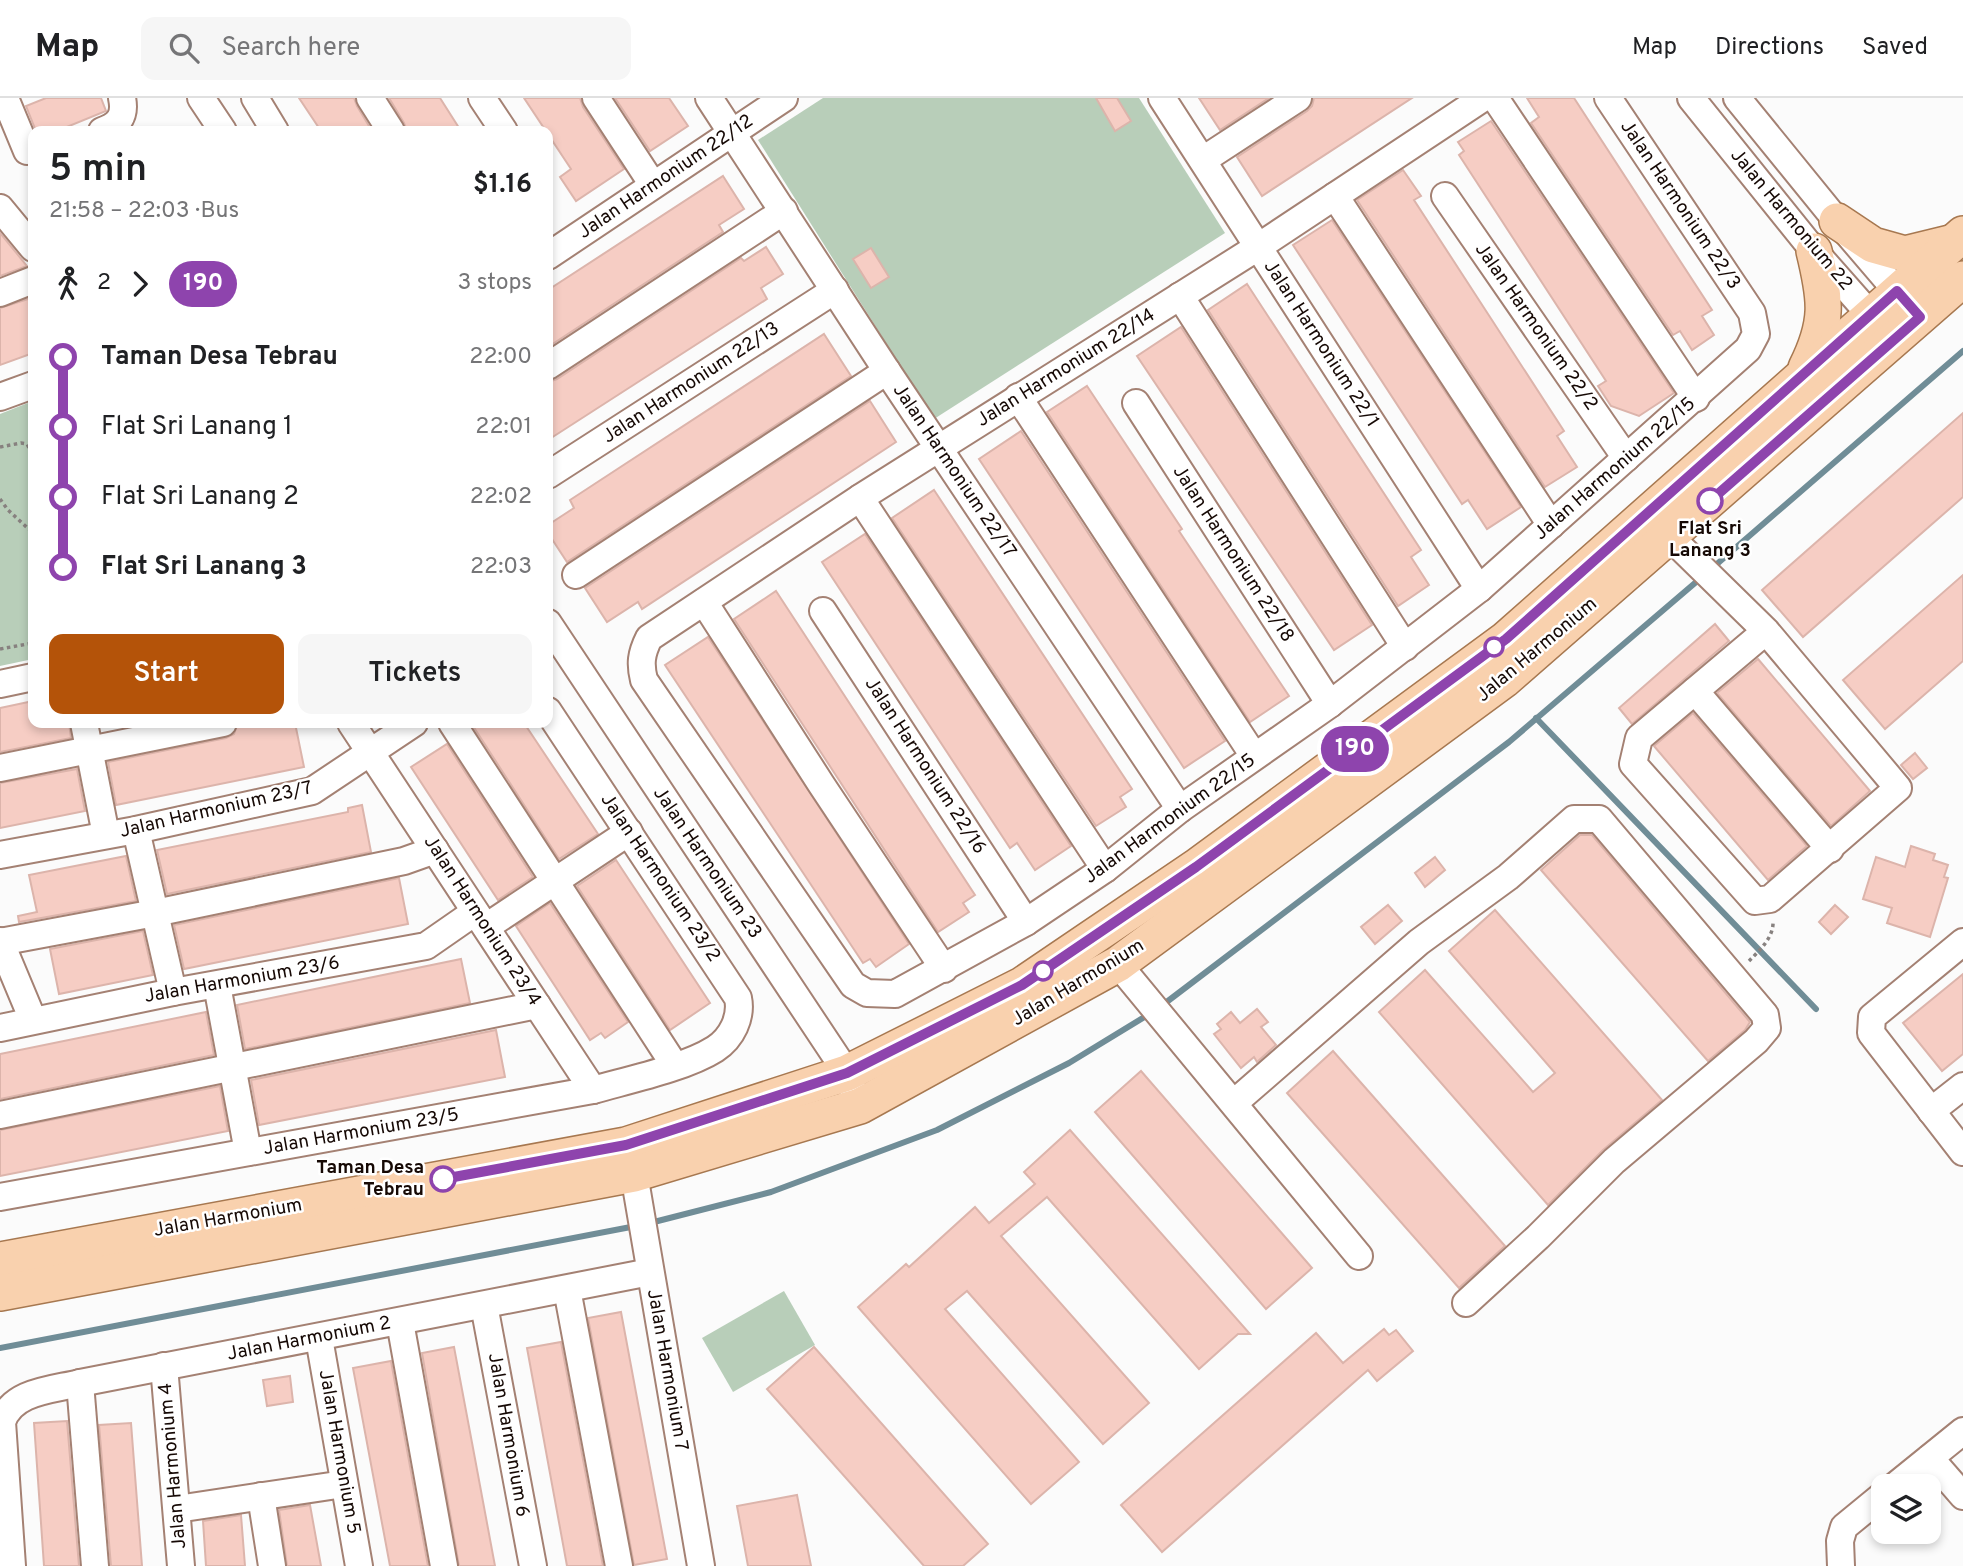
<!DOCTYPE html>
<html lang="en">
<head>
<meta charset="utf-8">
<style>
	body { margin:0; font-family:Overpass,sans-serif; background:#f6f6f6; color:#202124; height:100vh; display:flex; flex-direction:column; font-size:26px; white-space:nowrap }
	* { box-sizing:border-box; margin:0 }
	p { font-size:23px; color:#757577 }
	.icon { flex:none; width:38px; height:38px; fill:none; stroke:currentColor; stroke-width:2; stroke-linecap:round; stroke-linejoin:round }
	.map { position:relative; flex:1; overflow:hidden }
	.panel { position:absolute; left:28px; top:28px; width:525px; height:602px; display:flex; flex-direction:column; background:#fff; border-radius:14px; box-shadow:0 4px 10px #0003 }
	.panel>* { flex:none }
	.badge { padding:0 14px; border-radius:23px; font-size:24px; line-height:46px }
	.controls { position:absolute; left:1871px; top:1376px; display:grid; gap:14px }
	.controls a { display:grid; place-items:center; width:70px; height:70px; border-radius:14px; background:#fff; box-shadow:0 4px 10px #0003; font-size:35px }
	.map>.badge { position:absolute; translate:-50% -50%; box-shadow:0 0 0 4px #fff }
	.legs { display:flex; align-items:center; gap:10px; height:77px; padding:0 21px; font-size:23px }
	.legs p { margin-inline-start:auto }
	.overview { display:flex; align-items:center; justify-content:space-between; height:119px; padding:0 21px }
	h1 { font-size:38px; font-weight:600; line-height:52px }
	.action { display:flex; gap:14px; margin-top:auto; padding:14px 21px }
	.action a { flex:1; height:80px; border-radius:14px; background:#b45309; color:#fff; font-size:28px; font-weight:600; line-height:80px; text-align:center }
	.action a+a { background:#f6f6f6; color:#202124 }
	ul { padding:0 21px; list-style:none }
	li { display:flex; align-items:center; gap:24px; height:70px; font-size:26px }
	li i { display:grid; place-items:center; width:10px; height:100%; margin:0 9px; background:currentColor }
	li i::after { content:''; width:18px; height:18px; margin:-9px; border:5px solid; border-radius:50%; background:#fff }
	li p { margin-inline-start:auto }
	li:first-child i { background:linear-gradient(#0000 50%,currentColor 0) }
	li:last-child i { background:linear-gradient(currentColor 50%,#0000 0) }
	header { display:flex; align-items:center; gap:42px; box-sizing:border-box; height:98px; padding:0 35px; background:#fff; border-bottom:2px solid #e0e0e0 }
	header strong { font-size:33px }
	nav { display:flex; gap:38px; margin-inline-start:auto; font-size:24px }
	.search { width:490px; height:63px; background:#f6f6f6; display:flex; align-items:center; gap:18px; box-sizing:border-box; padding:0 24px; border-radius:14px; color:#757577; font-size:26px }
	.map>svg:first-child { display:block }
	.green { fill:#b8ceb9 }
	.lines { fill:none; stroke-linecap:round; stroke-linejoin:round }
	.stream { stroke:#708d97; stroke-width:6 }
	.building { fill:#f6cdc4; stroke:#dcb4ab; stroke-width:2 }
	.minor-casing { stroke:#a48173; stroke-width:30 }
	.major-casing { stroke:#a77850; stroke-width:38 }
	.path { stroke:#87817f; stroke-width:3.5; stroke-dasharray:3.5 3.5; stroke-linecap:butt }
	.minor { stroke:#fff; stroke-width:26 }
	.major { stroke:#f9d1ae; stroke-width:35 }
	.line-1-casing { stroke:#fff; stroke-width:16 }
	.line-1 { stroke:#8e44ad; stroke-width:10 }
	.stop-1-dot { fill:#fff; stroke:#8e44ad; stroke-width:3.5 }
	.labels { text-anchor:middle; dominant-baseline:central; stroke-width:5; stroke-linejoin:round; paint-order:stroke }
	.street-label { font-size:19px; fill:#160905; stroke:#fff }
	.stop-label { font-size:19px; font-weight:bold; fill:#160905; stroke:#fff }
</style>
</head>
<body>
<header>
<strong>Map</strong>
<div class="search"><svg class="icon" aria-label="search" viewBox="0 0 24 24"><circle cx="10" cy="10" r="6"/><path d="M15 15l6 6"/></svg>Search here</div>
<nav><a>Map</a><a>Directions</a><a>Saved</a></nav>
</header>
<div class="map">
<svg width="1963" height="1468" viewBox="0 0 1963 1468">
	<rect width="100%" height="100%" fill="#fbfbfb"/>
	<g class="green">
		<path d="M823,0H1139L1225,135L934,321L758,42Z"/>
		<path d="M33,303V561L0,568V316Z"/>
		<path d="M784,1193L815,1247L733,1294L702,1240Z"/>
	</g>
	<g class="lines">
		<g class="stream">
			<path d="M1710,472L1963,253"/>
			<path d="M1536,620L1816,911"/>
			<path d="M1160,909L1509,644L1702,479"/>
			<path d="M650,1125L771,1094L937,1032L1069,965L1151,915"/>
			<path d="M0,1250L636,1128"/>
		</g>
	</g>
	<g class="building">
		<path d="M46,0H101L106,13L57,33H36L26,8Z"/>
		<path d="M299,0H354L357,8L372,33H321Z"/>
		<path d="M389,0H440L461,33H407L404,25Z"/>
		<path d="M524,0H580L583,9L624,71L576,103L560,79L571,71Z"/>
		<path d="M615,0H669L688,28L650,53Z"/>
		<path d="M1096,0H1117L1131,23L1115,33Z"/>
		<path d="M1199,0H1269L1220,32Z"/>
		<path d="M1314,0H1412L1262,98L1237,59L1307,13L1312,8Z"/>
		<path d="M1527,0H1574L1712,212L1702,218L1714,237L1692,252L1680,233L1673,237L1531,25L1539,19Z"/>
		<path d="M1491,23L1674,295L1639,318L1611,308L1598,288L1606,283L1459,57L1464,53L1458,44Z"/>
		<path d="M1403,72L1421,98L1414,102L1564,333L1557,338L1577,369L1545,389L1357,102Z"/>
		<path d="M723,78L744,111L719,127L723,134L548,249V192Z"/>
		<path d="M1332,122L1521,409L1487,431L1468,402L1462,406L1293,147Z"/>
		<path d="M0,135L27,168L0,178Z"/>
		<path d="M766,149L783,176L761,190L767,201L548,342V284L557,281L741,160L744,163Z"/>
		<path d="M871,150L889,179L871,190L853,161Z"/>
		<path d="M1247,186L1421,452L1411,459L1429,487L1398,508L1208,212Z"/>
		<path d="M31,200L33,206V255L0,267V210Z"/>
		<path d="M1181,229L1372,527L1334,552L1137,258Z"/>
		<path d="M824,236L851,278L567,464L548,435V427L574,410L570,402Z"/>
		<path d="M1087,288L1182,431L1179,433L1289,598L1250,624L1047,314Z"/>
		<path d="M870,303L896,344L642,511L638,504L607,524L585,490Z"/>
		<path d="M1963,315V399L1803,539L1762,492Z"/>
		<path d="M1021,333L1225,643L1184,670L979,361Z"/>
		<path d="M934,392L1132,691L1120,699L1126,709L1096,728L892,420Z"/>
		<path d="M865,436L1071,748L1035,772L1017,745L1010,750L822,464Z"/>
		<path d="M1963,477V563L1885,631L1843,582Z"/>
		<path d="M776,493L975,797L963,805L969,814L938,834L734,521Z"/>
		<path d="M1715,526L1729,543L1632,626L1619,610Z"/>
		<path d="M708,539L909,846L876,869L870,861L863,865L665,567Z"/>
		<path d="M1758,561L1870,693L1831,728L1717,595Z"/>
		<path d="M33,603V625H69L71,640L0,654V610Z"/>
		<path d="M1693,615L1807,748L1768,782L1654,648Z"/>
		<path d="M238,625H295L304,669L116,707L108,664L226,640L234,636Z"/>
		<path d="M478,625H524L598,736L559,761L473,628Z"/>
		<path d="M447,646L533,779L498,802L411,669Z"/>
		<path d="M1915,655L1927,670L1913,681L1901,667Z"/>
		<path d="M77,671L85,713L0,730V685Z"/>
		<path d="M362,707L371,754L167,796L157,752L348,714V710Z"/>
		<path d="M1580,737H1592L1750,924L1745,932L1708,963L1541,772Z"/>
		<path d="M1911,748L1935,756L1933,762L1948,767L1944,779L1948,780L1930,839L1887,825L1892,810L1863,801L1876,759L1905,769Z"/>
		<path d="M126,758L136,803L19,824L18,818L37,814L29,777Z"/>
		<path d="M1435,759L1445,772L1425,789L1415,775Z"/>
		<path d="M616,762L710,905L670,932L577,788Z"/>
		<path d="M399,780L408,826L184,871L174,827Z"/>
		<path d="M550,805L628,924L605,940L601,935L590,942L516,828Z"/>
		<path d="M1388,807L1402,823L1375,846L1361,829Z"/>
		<path d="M1835,807L1848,819L1831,836L1819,824Z"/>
		<path d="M1495,812L1662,1002L1603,1052L1548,1107L1379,914L1425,872L1533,994L1555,975L1449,853Z"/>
		<path d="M143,833L153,877L59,896L50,851Z"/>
		<path d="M461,861L470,905L245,951L237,907Z"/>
		<path d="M1963,876V956L1942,973L1903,925Z"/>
		<path d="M1257,911L1268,924L1261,929L1276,947L1257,964L1254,959L1241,970L1214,936L1221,931L1217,926L1231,914L1240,925Z"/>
		<path d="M206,914L214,957L0,1001V956Z"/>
		<path d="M496,932L505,979L259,1027L251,982Z"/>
		<path d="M1333,953L1505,1148L1459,1190L1287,995Z"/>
		<path d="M1141,973L1312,1170L1266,1211L1095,1014Z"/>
		<path d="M220,988L228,1033L0,1078V1032Z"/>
		<path d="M1070,1032L1250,1236H1238L1199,1271L1047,1099L1001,1138L1149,1305L1103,1346L967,1193L945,1211L1079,1364L1031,1406L858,1209L906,1166L909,1169L975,1109L989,1125L1035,1086L1024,1074Z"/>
		<path d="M621,1214L667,1461L634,1467L588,1220Z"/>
		<path d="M1384,1231L1389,1237L1396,1232L1413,1253L1377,1283L1368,1272L1162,1454L1121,1407L1316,1235L1343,1265Z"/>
		<path d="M561,1244L603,1468H567L527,1250Z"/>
		<path d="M454,1249L473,1350L495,1468H459L422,1255Z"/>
		<path d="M814,1249L988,1446L963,1468H924L767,1291Z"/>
		<path d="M391,1263L428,1468H390L353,1270Z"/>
		<path d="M290,1278L293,1304L267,1308L263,1282Z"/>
		<path d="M67,1323L79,1468H44L34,1325Z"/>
		<path d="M131,1325L142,1468H111L99,1327Z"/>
		<path d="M797,1397L811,1468H748L737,1408Z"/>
		<path d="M310,1407L321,1468H287L279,1412Z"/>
		<path d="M241,1417L245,1468H206L203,1423Z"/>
	</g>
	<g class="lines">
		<defs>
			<g id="minor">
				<path d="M5,0L27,53"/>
				<path d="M201,0L223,33"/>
				<path d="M255,0L275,33"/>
				<path d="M370,0L391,33"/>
				<path d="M482,0L504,33"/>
				<path d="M596,0L653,87"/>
				<path d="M709,0L887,273L1180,711"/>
				<path d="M1162,0L1479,491"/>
				<path d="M1483,0L1258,149L860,400L649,540C641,556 640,566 644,582L853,887L867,895L895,896L1026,824L1105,771L1180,711L1330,606L1479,491L1748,251L1756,236L1752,215L1608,0"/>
				<path d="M1495,0L1696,300"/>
				<path d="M1691,0L1814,153L1882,230"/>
				<path d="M1737,0L1837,123L1908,206"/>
				<path d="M102,33C118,27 126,19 122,0"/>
				<path d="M1203,62L1298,0"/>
				<path d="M1335,98L1551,427"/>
				<path d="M1445,98L1626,360"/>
				<path d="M0,110L33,150"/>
				<path d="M548,158L784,0"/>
				<path d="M0,195L33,182"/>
				<path d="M1180,198L1405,549"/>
				<path d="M548,268L784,113"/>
				<path d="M0,299L33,287"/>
				<path d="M1018,299L1254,658"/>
				<path d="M1136,305L1330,606"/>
				<path d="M548,377L835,192"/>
				<path d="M860,400L1105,771"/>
				<path d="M1670,439L1766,533L1898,690L1770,801L1755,803L1633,666L1639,640L1766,533"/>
				<path d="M576,477L887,273"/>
				<path d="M704,504L821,686L944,871"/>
				<path d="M823,513L1026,824"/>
				<path d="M548,525L847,975L853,992"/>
				<path d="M0,586L33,579"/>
				<path d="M1695,593L1830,751"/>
				<path d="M84,625L106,737"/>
				<path d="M351,625L593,992"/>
				<path d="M452,625L675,968"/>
				<path d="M0,670L223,625"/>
				<path d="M136,732L173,894"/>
				<path d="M0,757L136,732L312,693L414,625"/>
				<path d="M486,829L629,734"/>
				<path d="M0,843L33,922"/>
				<path d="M0,844L155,815L404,763L435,752"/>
				<path d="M1963,844L1872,919L1871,935L1963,1054"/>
				<path d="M1118,866L1359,1158"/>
				<path d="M217,887L248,1054"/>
				<path d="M0,930L173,894L426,848L475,814"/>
				<path d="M1234,1005L1419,844L1508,779L1574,721H1599L1765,917L1767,930L1756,943L1614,1063L1538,1139L1466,1205"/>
				<path d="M1931,1013L1963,988"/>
				<path d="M0,1017L537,907"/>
				<path d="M634,1076L701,1468"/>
				<path d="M0,1099L593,992C628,982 685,970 715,951C732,940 742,919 738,900L548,613"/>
				<path d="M567,1191L619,1468"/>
				<path d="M484,1207L533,1468"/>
				<path d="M400,1224L444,1468"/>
				<path d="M319,1240L359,1468"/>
				<path d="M164,1268L181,1468"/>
				<path d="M80,1285L95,1468"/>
				<path d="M1930,1360L1963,1398"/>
				<path d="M1895,1388L1963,1333"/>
				<path d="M261,1398L272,1468"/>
				<path d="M177,1411L344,1386"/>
				<path d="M12,1468L2,1324C12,1293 52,1292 80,1285L650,1174"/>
				<path d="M1841,1468L1840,1443L1844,1429L1883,1397"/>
			</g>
			<g id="major">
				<path d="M1837,123L1873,147L1905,156L1950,145"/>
				<path d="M1806,270C1829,224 1826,202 1814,153"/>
				<path d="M0,1162L626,1047L847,975L1022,887L1196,769L1506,541L1963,136"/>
				<path d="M0,1195L634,1076L860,1008L1118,866L1504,582L1963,181"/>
			</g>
		</defs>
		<use href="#minor" class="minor-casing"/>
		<use href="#major" class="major-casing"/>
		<g class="path">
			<path d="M0,349L21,345L27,346L33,357"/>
			<path d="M0,401L8,412L33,435"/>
			<path d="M0,551L33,545"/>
			<path d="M1749,863C1760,852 1774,839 1773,823"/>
		</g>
		<use href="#minor" class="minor"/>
		<use href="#major" class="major"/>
	</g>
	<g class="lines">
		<defs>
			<path id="line-1" d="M443,1081L626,1047L847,975L1022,887L1196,769L1506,541L1897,193L1920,219L1710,403"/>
		</defs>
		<use href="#line-1" class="line-1-casing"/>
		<use href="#line-1" class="line-1"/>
	</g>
	<g class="stop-1-dot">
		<circle cx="1710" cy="403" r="12"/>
		<circle cx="1494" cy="549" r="9"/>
		<circle cx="1043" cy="873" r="9"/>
		<circle cx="443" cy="1081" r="12"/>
	</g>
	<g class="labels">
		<g class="street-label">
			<text transform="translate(666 79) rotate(-34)">Jalan Harmonium 22/12</text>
			<text transform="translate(1680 107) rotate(56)">Jalan Harmonium 22/3</text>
			<text transform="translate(1791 122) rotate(50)">Jalan Harmonium 22</text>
			<text transform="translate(1536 229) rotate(55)">Jalan Harmonium 22/2</text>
			<text transform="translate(1321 246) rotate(57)">Jalan Harmonium 22/1</text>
			<text transform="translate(1066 270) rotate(-32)">Jalan Harmonium 22/14</text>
			<text transform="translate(691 285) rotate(-33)">Jalan Harmonium 22/13</text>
			<text transform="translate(1615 371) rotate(-41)">Jalan Harmonium 22/15</text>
			<text transform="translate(954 373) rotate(56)">Jalan Harmonium 22/17</text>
			<text transform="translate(1233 456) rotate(57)">Jalan Harmonium 22/18</text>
			<text transform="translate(1537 552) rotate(-40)">Jalan Harmonium</text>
			<text transform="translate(925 668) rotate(57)">Jalan Harmonium 22/16</text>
			<text transform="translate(216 712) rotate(-13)">Jalan Harmonium 23/7</text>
			<text transform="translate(1170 721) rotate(-36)">Jalan Harmonium 22/15</text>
			<text transform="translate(707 765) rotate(56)">Jalan Harmonium 23</text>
			<text transform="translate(660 780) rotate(56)">Jalan Harmonium 23/2</text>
			<text transform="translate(482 823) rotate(57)">Jalan Harmonium 23/4</text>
			<text transform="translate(242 882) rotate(-10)">Jalan Harmonium 23/6</text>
			<text transform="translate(1078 885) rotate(-31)">Jalan Harmonium</text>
			<text transform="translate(361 1034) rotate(-10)">Jalan Harmonium 23/5</text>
			<text transform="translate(228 1120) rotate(-10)">Jalan Harmonium</text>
			<text transform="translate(309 1241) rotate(-11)">Jalan Harmonium 2</text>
			<text transform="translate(667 1272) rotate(80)">Jalan Harmonium 7</text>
			<text transform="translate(508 1337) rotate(80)">Jalan Harmonium 6</text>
			<text transform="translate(339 1354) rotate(80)">Jalan Harmonium 5</text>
			<text transform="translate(173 1368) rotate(-95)">Jalan Harmonium 4</text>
		</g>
		<g class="stop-label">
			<text x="1710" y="431">Flat Sri<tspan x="1710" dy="22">Lanang 3</tspan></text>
			<text x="424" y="1070" text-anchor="end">Taman Desa<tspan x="424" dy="22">Tebrau</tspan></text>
		</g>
	</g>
</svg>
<div class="controls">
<a><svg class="icon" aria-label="layers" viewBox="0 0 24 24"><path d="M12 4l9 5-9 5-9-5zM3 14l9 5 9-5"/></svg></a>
</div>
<b class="badge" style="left:1355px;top:651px;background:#8e44ad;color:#fff">190</b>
<section class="panel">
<div class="overview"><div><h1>5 min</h1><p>21:58 – 22:03 · Bus</p></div><b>$1.16</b></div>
<div class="legs"><svg class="icon" aria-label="walk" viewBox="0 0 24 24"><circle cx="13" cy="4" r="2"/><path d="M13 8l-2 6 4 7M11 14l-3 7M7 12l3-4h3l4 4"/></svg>2<svg class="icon" aria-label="forward" viewBox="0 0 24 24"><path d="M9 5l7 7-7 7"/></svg><b class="badge" style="background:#8e44ad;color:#fff">190</b><p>3 stops</p></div>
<ul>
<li><i style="color:#8e44ad"></i><b>Taman Desa Tebrau</b><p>22:00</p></li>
<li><i style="color:#8e44ad"></i><span>Flat Sri Lanang 1</span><p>22:01</p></li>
<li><i style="color:#8e44ad"></i><span>Flat Sri Lanang 2</span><p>22:02</p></li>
<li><i style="color:#8e44ad"></i><b>Flat Sri Lanang 3</b><p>22:03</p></li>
</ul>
<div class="action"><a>Start</a><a>Tickets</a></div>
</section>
</div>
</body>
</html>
